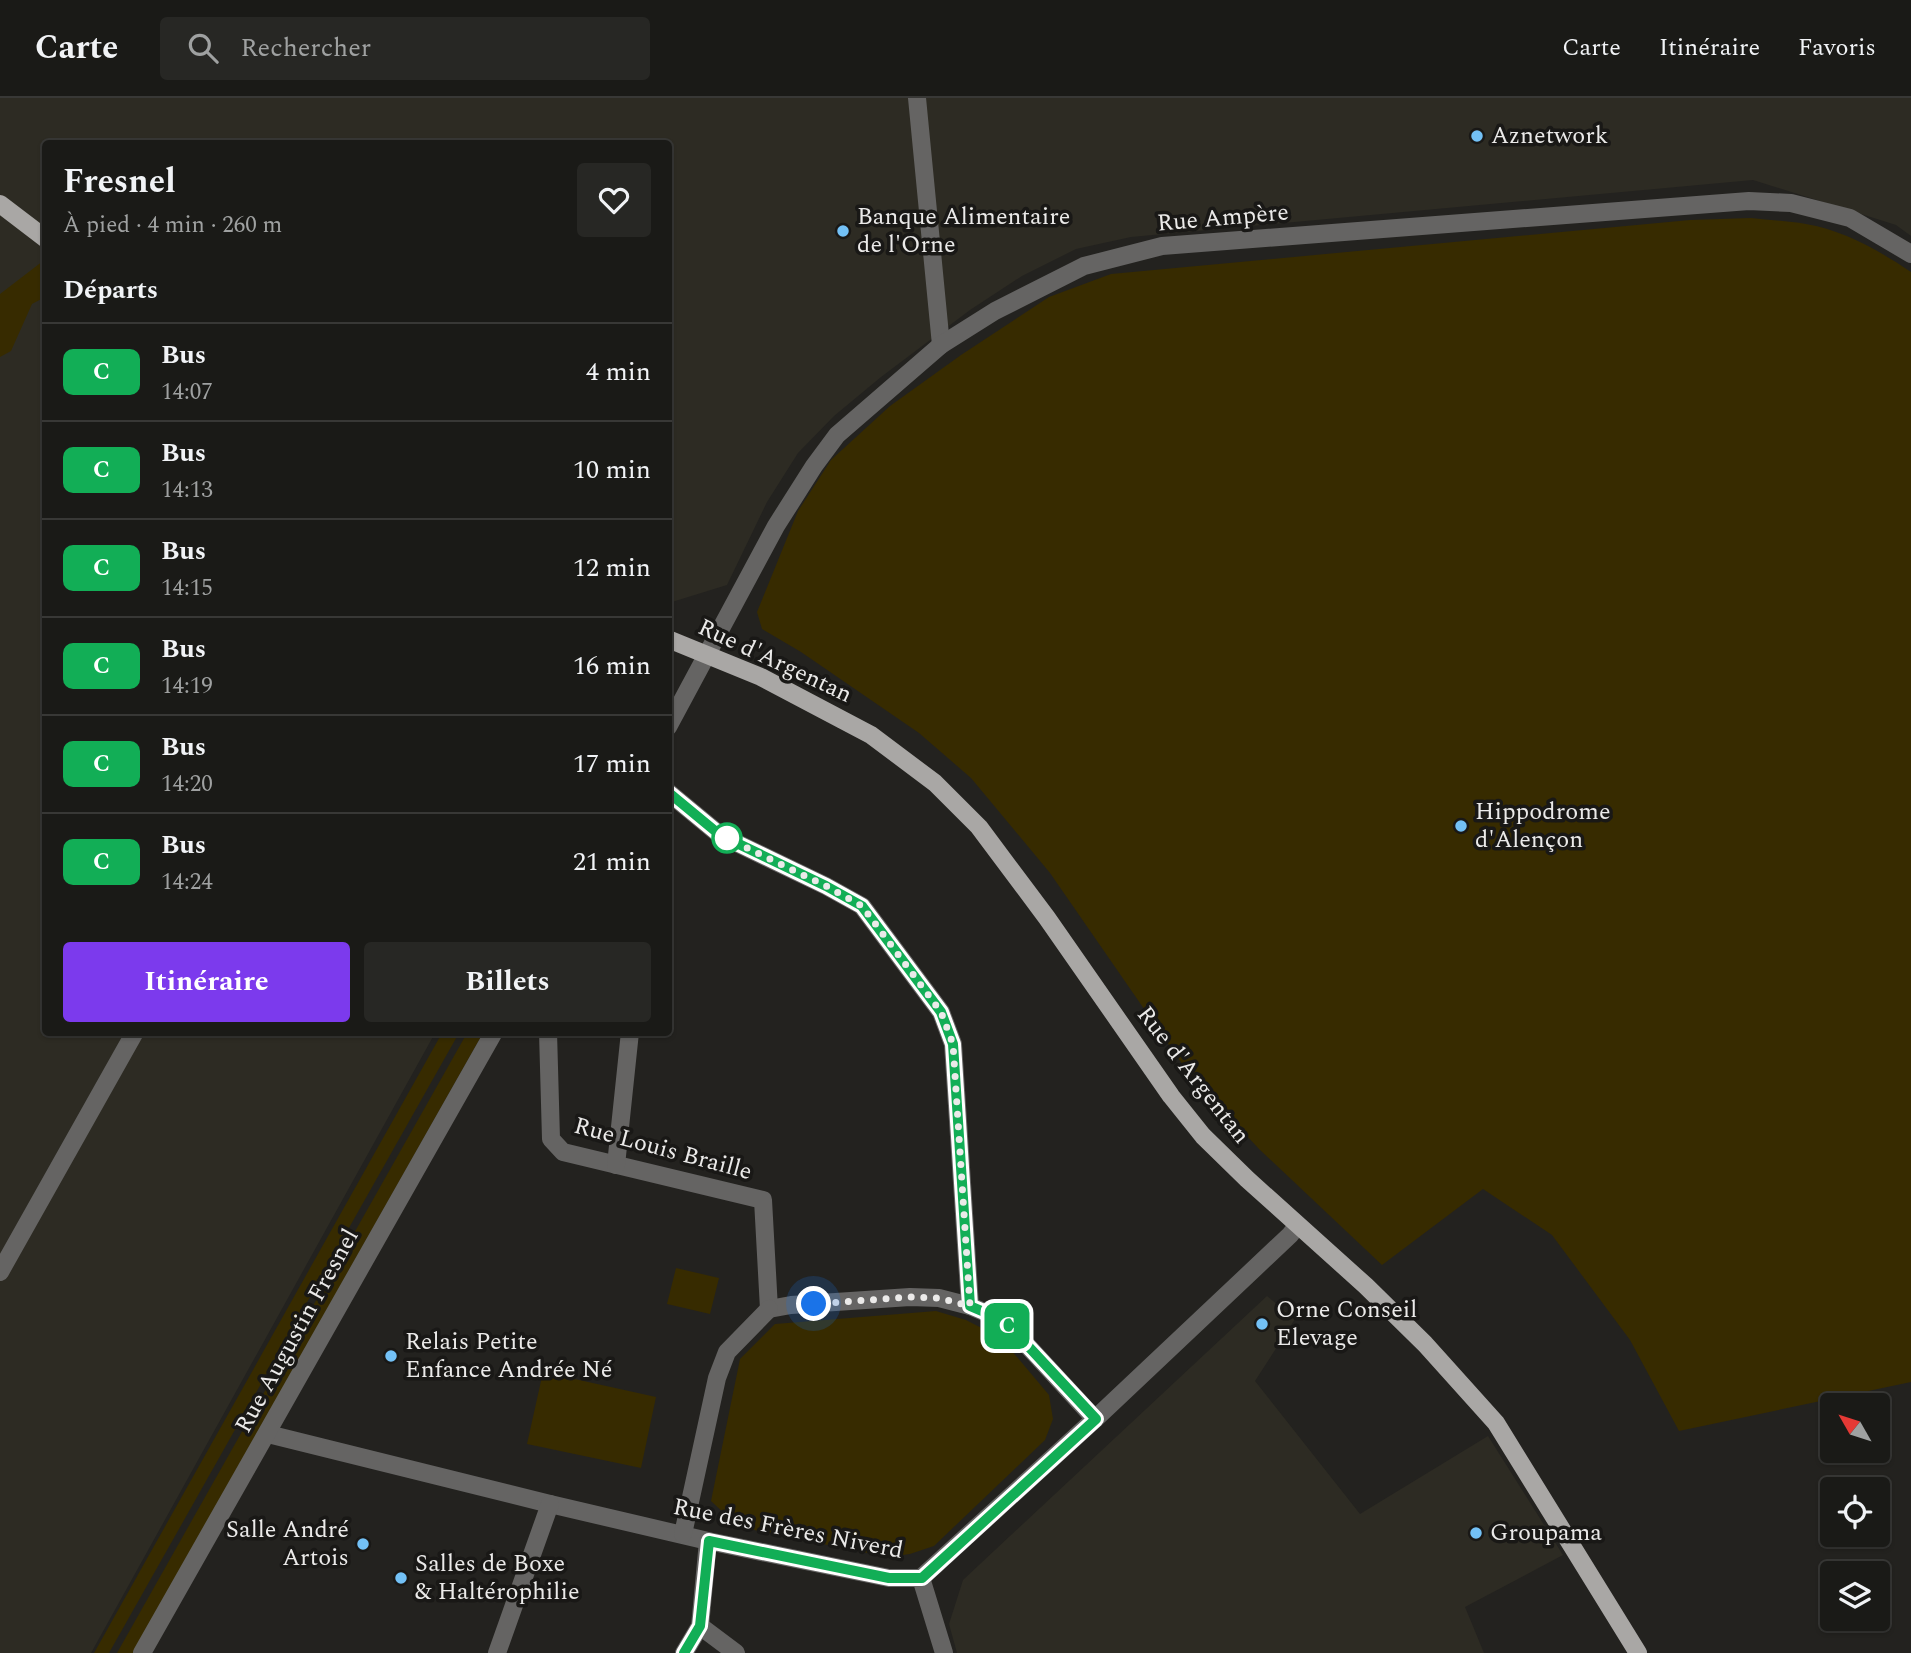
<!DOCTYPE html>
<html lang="fr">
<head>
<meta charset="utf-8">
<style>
	body { margin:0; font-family:Spectral,serif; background:#272724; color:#f1f3f6; height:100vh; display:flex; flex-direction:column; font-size:26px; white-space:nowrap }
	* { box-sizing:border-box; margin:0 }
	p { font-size:23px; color:#9fa1a1 }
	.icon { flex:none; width:38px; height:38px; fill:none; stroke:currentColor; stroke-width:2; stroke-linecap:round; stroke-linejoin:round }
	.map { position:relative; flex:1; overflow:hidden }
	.panel { position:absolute; left:42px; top:42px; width:630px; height:896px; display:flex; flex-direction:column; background:#1a1a17; border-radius:7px; box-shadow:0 2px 5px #0004,0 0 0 2px #383836 }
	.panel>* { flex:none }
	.badge { padding:0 14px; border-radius:10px; font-size:24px; line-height:46px }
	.needle { width:46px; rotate:309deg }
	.buttons { position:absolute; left:1820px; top:1295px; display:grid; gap:14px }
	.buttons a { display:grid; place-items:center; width:70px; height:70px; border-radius:7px; background:#1a1a17; box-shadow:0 2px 5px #0004,0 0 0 2px #383836; font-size:35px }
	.you { position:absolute; width:35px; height:35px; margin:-18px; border:5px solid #fff; border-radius:50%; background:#1a73e8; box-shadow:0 0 0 10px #1a73e833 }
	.map>.badge { position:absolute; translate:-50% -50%; box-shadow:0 0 0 4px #fff }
	h2 { padding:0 21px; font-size:26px; line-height:63px }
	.round { display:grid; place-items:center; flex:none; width:74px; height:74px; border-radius:7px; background:#272724 }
	.summary { display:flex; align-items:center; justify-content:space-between; height:119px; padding:0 21px }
	h1 { font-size:33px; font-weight:700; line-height:52px }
	.action { display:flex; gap:14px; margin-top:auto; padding:14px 21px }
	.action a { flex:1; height:80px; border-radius:7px; background:#7c3aed; color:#fff; font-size:28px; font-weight:700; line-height:80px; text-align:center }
	.action a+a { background:#272724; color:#f1f3f6 }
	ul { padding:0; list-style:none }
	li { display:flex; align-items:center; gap:21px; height:98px; padding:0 21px; border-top:2px solid #383836 }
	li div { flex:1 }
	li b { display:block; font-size:26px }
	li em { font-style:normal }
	li .badge { min-width:77px; font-weight:700; text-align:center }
	header { display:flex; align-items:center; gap:42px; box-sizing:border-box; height:98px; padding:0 35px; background:#1a1a17; border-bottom:2px solid #383836 }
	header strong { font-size:33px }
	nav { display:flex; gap:38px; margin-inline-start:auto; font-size:24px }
	.search { width:490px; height:63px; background:#272724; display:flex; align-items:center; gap:18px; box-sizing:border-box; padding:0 24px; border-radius:7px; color:#9fa1a1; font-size:26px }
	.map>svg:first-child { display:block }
	.built { fill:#2d2b23 }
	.green { fill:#372b00 }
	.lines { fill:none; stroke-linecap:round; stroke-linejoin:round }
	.minor { stroke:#656463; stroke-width:18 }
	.major { stroke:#a9a7a5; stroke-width:18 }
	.line-casing { stroke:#fff; stroke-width:16 }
	.line { stroke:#12ae56; stroke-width:10 }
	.walk { stroke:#ebeae9; stroke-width:7; stroke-dasharray:0 12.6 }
	.poi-dot { fill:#73c1f6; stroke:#191816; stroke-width:2.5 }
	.stop-dot { fill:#fff; stroke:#12ae56; stroke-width:3.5 }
	.labels { text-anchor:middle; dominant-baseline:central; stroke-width:7; stroke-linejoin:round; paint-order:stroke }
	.poi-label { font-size:24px; fill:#ebeae9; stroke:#191816; text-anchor:start }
	.street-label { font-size:24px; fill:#ebeae9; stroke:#191816 }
</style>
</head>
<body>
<header>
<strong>Carte</strong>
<div class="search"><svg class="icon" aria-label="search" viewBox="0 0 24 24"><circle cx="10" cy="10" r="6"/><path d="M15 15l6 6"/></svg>Rechercher</div>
<nav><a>Carte</a><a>Itinéraire</a><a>Favoris</a></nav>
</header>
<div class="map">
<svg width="1911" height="1555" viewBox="0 0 1911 1555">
	<rect width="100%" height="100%" fill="#23221f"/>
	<g class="built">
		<path d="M0,0H1911V138L1896,127L1753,82L1131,139L1076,151L1022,178L970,212L881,279L834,318L798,355L767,404L727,487L672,504L669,510L668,46H46V934L435,935L91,1555H0Z"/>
		<path d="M1267,1198L1295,1221L1255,1283L1360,1416L1488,1338L1563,1457L1465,1509L1484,1555H957L949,1526L963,1482Z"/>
	</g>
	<g class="green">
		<path d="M1751,120C1769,122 1788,123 1806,126C1843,132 1880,153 1911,174V1284L1679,1333L1630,1242L1552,1137L1483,1091L1382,1167L1259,1051L1187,973L1050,775L971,680L919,635L801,554L762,531L757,514L798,413L831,362L890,308L961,257L1049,199L1111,176L1690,122Z"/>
		<path d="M43,163L45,164V199L32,206L11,253L0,259V196Z"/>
		<path d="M442,935H459L109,1555H94Z"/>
		<path d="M467,935H483L133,1555H117Z"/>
		<path d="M676,1170L719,1180L710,1216L667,1206Z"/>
		<path d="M936,1213L966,1222L1001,1240L1049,1297L1053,1321L1045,1342L934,1448L910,1456L888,1459L739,1429L711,1403L740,1261L775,1226Z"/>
		<path d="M543,1274L656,1299L641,1370L527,1346Z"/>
	</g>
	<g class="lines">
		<g class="minor">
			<path d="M917,0L941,247"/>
			<path d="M668,629L776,428L814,368L837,337L941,247L995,213L1084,168L1162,148L1749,103L1791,105L1850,120L1911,156"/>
			<path d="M668,694L720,737L826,788L862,808L941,914L953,946L970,1208"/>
			<path d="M548,934L551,1041L563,1054L763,1102L769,1211"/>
			<path d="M616,1067L630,934"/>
			<path d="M0,1174L135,934"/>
			<path d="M769,1211L791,1207L910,1199L939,1200L970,1208L991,1217L1013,1232L1095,1321"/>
			<path d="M268,1336L550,1406L708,1443L889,1480H921L1095,1321L1290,1137L1297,1128"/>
			<path d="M683,1436L717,1280L727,1254L769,1211"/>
			<path d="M921,1480L944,1555"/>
			<path d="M700,1528L736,1555"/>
			<path d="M142,1555L494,934"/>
			<path d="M497,1555L550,1406"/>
			<path d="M684,1555L700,1528L708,1443"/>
		</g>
		<g class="major">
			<path d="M0,106L46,141"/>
			<path d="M668,541L761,579L871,637L935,685L979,729L1047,820L1171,998L1203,1038L1247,1081L1366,1188L1425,1246L1496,1325L1638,1555"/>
		</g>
	</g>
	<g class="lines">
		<defs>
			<path id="line" d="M668,694L720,737L826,788L862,808L941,914L953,946L970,1208L991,1217L1013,1232L1096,1321L922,1480H889L709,1443L700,1528L684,1555"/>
		</defs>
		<use href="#line" class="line-casing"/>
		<use href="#line" class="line"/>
		<path class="walk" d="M727,740L720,737L826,788L862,808L941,914L953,946L970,1208L939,1200L910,1199L814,1206"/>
	</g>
	<g class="poi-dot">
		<circle cx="1477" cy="38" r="7"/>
		<circle cx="843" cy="133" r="7"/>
		<circle cx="1461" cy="728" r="7"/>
		<circle cx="1262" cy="1226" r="7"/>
		<circle cx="391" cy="1258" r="7"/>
		<circle cx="1476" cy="1435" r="7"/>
		<circle cx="363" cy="1446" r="7"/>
		<circle cx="401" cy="1480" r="7"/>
	</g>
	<circle class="stop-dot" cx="727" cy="740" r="14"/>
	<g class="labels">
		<g class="poi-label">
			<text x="1491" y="38">Aznetwork</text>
			<text x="857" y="119">Banque Alimentaire<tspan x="857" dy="28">de l'Orne</tspan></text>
			<text x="1475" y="714">Hippodrome<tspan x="1475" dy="28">d'Alençon</tspan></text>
			<text x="1276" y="1212">Orne Conseil<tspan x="1276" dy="28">Elevage</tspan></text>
			<text x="405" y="1244">Relais Petite<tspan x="405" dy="28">Enfance Andrée Né</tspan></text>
			<text x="349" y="1432" text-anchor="end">Salle André<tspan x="349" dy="28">Artois</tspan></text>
			<text x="1490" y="1435">Groupama</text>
			<text x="415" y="1466">Salles de Boxe<tspan x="415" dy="28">&amp; Haltérophilie</tspan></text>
		</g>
		<g class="street-label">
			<text transform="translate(1223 120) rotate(-5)">Rue Ampère</text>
			<text transform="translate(775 563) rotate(25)">Rue d'Argentan</text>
			<text transform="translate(1193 977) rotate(52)">Rue d'Argentan</text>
			<text transform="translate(663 1051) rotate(15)">Rue Louis Braille</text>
			<text transform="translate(297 1233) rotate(-61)">Rue Augustin Fresnel</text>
			<text transform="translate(788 1431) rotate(11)">Rue des Frères Niverd</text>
		</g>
	</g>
</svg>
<div class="buttons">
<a><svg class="needle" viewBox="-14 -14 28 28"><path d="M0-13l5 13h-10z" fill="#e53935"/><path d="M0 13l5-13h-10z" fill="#9fa1a1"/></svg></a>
<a><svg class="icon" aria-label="locate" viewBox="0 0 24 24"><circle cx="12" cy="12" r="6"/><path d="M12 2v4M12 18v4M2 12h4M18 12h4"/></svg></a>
<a><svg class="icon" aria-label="layers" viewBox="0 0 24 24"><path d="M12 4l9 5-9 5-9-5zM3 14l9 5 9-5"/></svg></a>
</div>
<div class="you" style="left:814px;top:1206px"></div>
<b class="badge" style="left:1007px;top:1228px;background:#12ae56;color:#fff">C</b>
<section class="panel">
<div class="summary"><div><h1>Fresnel</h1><p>À pied · 4 min · 260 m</p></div><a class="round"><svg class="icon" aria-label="heart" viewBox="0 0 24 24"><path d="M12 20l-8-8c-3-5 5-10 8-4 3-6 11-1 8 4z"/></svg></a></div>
<h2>Départs</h2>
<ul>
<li><span class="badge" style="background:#12ae56;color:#fff">C</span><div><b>Bus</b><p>14:07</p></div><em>4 min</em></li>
<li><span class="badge" style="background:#12ae56;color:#fff">C</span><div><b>Bus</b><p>14:13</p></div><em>10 min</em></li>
<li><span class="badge" style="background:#12ae56;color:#fff">C</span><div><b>Bus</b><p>14:15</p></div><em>12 min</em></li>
<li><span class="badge" style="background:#12ae56;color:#fff">C</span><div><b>Bus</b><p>14:19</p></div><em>16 min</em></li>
<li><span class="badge" style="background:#12ae56;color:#fff">C</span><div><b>Bus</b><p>14:20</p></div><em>17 min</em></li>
<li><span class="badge" style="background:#12ae56;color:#fff">C</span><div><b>Bus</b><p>14:24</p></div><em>21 min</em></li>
</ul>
<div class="action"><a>Itinéraire</a><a>Billets</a></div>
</section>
</div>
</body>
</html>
